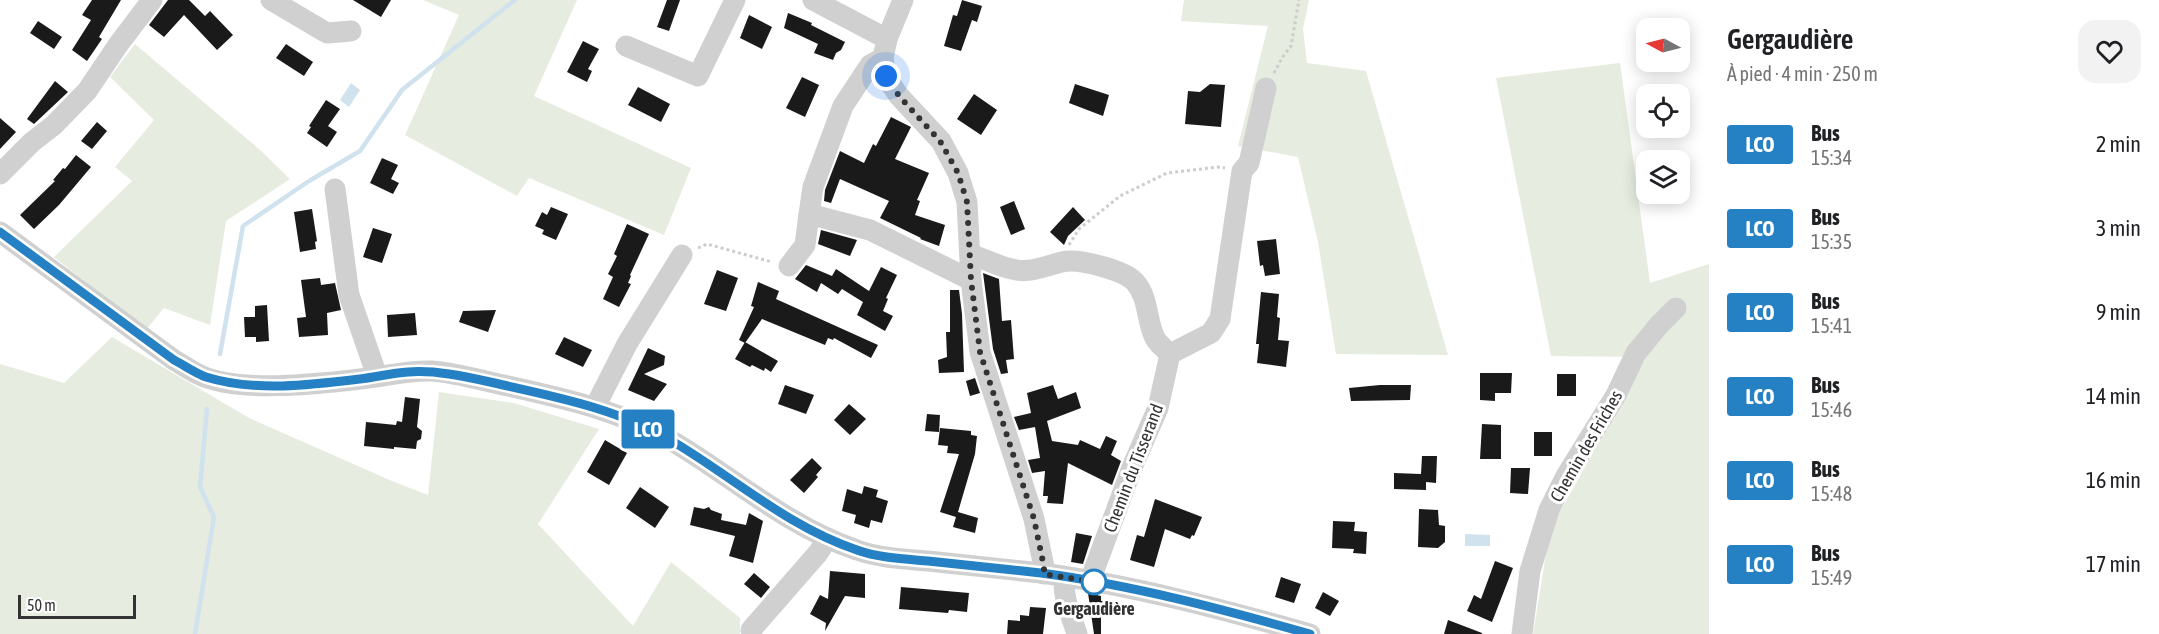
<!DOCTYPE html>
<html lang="fr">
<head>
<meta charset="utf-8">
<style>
	body { margin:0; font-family:"Asap Condensed",sans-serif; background:#f2f2f2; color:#202124; height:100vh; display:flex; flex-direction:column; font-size:22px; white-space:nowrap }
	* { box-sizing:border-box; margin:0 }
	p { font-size:20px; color:#757577 }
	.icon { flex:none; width:33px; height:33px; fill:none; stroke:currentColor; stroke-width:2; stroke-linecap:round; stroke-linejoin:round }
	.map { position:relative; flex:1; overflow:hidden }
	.panel { display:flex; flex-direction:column; background:#fff; width:450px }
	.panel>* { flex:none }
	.badge { padding:0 12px; border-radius:4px; font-size:21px; line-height:39px }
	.needle { width:39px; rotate:277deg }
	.tools { position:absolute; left:1636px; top:18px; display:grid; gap:12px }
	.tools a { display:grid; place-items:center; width:54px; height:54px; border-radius:12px; background:#fff; box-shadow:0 3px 15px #0003; font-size:30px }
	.scale { position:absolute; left:18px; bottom:15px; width:118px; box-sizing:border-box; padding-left:6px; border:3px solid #333; border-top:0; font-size:16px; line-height:21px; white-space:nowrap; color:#333; -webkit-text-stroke:4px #fff; paint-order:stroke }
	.you { position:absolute; width:30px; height:30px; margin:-15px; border:4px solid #fff; border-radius:50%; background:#1a73e8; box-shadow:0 0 0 9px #1a73e833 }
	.map>.badge { position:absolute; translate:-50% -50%; box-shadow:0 0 0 3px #fff }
	.round { display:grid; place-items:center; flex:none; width:63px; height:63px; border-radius:18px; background:#f2f2f2 }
	.overview { display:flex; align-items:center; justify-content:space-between; height:102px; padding:0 18px }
	h1 { font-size:28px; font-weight:600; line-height:45px }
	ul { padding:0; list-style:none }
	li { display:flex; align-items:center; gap:18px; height:84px; padding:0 18px }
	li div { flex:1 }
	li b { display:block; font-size:22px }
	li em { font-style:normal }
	li .badge { min-width:66px; font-weight:700; text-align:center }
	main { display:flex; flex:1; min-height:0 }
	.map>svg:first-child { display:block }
	.green { fill:#e6ecdf }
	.water { fill:#cfe2ee }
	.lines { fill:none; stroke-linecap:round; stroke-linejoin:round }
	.stream { stroke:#cfe2ee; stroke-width:4.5 }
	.building { fill:#1a1a1a }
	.path { stroke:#cdcdcd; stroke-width:3; stroke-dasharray:3 3; stroke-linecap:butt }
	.minor { stroke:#d0d0d0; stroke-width:21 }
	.line-casing { stroke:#fff; stroke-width:14 }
	.line { stroke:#2581c4; stroke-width:9 }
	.walk { stroke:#333; stroke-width:6; stroke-dasharray:0 10.8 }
	.stop-dot { fill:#fff; stroke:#2581c4; stroke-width:3 }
	.labels { text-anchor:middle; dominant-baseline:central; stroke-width:6; stroke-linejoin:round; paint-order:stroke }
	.street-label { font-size:18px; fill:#333; stroke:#fff }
	.stop-label { font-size:18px; font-weight:bold; fill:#333; stroke:#fff }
</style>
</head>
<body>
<main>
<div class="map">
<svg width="1709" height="634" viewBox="0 0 1709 634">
	<rect width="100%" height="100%" fill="#fff"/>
	<g class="green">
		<path d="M423,0H577L534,96L691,168L664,235L529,178L517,196L405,135L459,15Z"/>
		<path d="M1184,0H1309L1303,29L1307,63L1366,71L1448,355L1336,354L1318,242L1298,157L1238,146L1268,26L1181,21Z"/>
		<path d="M135,44L259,149L290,179L226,221L210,325L164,308L146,330L54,257L132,181L115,167L154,120L110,77Z"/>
		<path d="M1620,63L1650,283L1709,264V634H1533L1550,530L1646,357L1551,356L1496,78Z"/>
		<path d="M112,337L249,418L392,481L428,495L439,392L514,403L599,429L538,524L633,626L671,562L740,618V634H0V364L64,383Z"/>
	</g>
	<g class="water">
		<path d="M351,83L360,90L349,107L340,100Z"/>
		<path d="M1465,534L1490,535V546H1465Z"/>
	</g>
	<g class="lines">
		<g class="stream">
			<path d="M220,354L243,226L309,181L360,151L402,90L515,0"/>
			<path d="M195,634L214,517L200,487L207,409"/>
		</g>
	</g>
	<g class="building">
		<path d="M92,0H121L99,37L102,39L87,61L72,50L91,20L82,15Z"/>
		<path d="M168,0H189L205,16L210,11L233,35L217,50L184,15L164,37L149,25Z"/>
		<path d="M353,0H391L381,17Z"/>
		<path d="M667,0H680L669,31L657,27Z"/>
		<path d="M962,0L982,6L977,22L972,20L961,51L944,46L953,15L957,16Z"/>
		<path d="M788,13L812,23L811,25L845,42L841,50L836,53L833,60L814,53L818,44L784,28Z"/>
		<path d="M749,15L772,27L762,49L740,38Z"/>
		<path d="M38,21L62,37L54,49L30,33Z"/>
		<path d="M583,41L599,49L588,69L592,71L587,82L567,72Z"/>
		<path d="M286,44L313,62L304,76L276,58Z"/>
		<path d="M802,77L819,85L805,117L786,108Z"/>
		<path d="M55,81L68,92L34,124L27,119Z"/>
		<path d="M1075,84L1109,95L1103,116L1069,103Z"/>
		<path d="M1210,84L1225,85L1221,127L1185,124L1188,91L1200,92Z"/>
		<path d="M638,87L670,104L661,122L628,105Z"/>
		<path d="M974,94L997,110L981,135L957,119Z"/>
		<path d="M326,100L340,109L328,126L337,132L327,147L307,133L311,127L309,126Z"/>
		<path d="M891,117L911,127L895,159L929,173L917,200L920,201L915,215L945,225L939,246L920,239L921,238L880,218L889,201L840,179L831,203L824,201L825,190L840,151L864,163L873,144L876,146Z"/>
		<path d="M0,118L16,132L0,149Z"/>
		<path d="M97,122L107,131L92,149L81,141Z"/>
		<path d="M76,155L91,167L59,205L34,229L20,215L55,181L53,180L63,168L65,169Z"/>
		<path d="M382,158L398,165L391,179L399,183L393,194L370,183Z"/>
		<path d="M1014,201L1025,229L1011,235L1000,207Z"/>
		<path d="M551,207L568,214L556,240L542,234L544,230L535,226L542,212L547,215Z"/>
		<path d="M1073,207L1085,220L1068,236L1064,245L1050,232Z"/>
		<path d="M312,209L317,241L315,242L316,249L300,252L294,212Z"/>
		<path d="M627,224L649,234L630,275L631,276L628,283L631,284L619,307L603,299L613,277L608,274L617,256L614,254Z"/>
		<path d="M373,228L392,234L382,263L363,257Z"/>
		<path d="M821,230L857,240L850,256L818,244Z"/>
		<path d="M1276,239L1280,274L1265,276L1263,265L1260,266L1257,241Z"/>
		<path d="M806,265L832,276L836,269L869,291L881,267L897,275L886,298L888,299L883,311L893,316L885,331L857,315L863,302L842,289L838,294L821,283L817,292L795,279Z"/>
		<path d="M717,270L738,278L726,311L704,304Z"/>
		<path d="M983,273L999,279L1002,321L1011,320L1014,359L1006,360L1008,373L1001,374L993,349Z"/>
		<path d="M320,278L321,285L335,283L341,310L327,313L328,335L299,337L297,318L306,317L301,280Z"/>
		<path d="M758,282L779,291L776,299L878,345L871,358L834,338L833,340L828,338L825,345L762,319L745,343L739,340L754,307L751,306Z"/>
		<path d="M950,290H959L962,314L964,372L939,373L938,360L947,357L946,332H950Z"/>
		<path d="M1261,292L1279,294L1277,317L1280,318L1278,340L1289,341L1286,367L1257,363L1259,344H1256Z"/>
		<path d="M267,305L269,341L256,342V337H245L244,317H255V306Z"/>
		<path d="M496,310L488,332L459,322L463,311Z"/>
		<path d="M415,313L417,335L388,337L387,315Z"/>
		<path d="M564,337L592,350L583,367L555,354Z"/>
		<path d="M745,342L778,361L771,372L765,368L764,371L752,365L750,367L735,359Z"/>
		<path d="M648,348L665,356L664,365L644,374L667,384L654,401L628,390Z"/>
		<path d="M1480,373H1512L1511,393H1495V401L1480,400Z"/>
		<rect x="1557" y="374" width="19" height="22"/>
		<path d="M975,378L980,393L970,396L966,381Z"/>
		<path d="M785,385L814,395L806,414L778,404Z"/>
		<path d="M1053,385L1058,399L1076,392L1081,408L1047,421L1052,441L1078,445L1080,440L1100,449L1106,436L1117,441L1111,455L1121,461L1112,485L1068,463L1063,504L1047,503L1048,496H1043L1045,471L1032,473L1028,460L1040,458L1035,427L1019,430L1014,417L1031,413L1027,393Z"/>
		<path d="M1380,385H1411L1410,400L1351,401L1349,388Z"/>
		<path d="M405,397L420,399L417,427L422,431L421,439L417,441L416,449L394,447V449L364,446L366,422L396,425L397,421L402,422Z"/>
		<path d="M849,404L866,419L850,435L834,420Z"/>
		<path d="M927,414L940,415L939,432L925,431Z"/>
		<path d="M1482,424L1501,425V459H1480Z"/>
		<path d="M940,428L971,431V435L977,436L975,454L958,512L978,518L975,533L953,527L956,517L940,512L959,454L947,453L948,446L938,445Z"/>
		<rect x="1534" y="432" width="18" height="24"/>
		<path d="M605,440L627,453L609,485L587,472Z"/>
		<path d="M1422,456H1437L1436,483L1426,482V490L1394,489V473L1421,474Z"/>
		<path d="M812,458L822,468L816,475L818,477L804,493L790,480Z"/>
		<path d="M1511,468H1530L1528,494L1510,493Z"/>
		<path d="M864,486L878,490L876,497L888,501L882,523L871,520L869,528L854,523L856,515L842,511L847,489L862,494Z"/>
		<path d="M640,487L669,507L655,528L626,508Z"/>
		<path d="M1155,499L1202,517L1194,536L1192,535L1190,539L1165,529L1154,567L1130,560L1137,535L1144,537Z"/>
		<path d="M694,507L704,509L709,507L711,510L722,514L721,520L746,525L749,513L763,521L753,563L729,556L735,536L690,525Z"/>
		<path d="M1419,509L1438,510L1439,525L1445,526V542L1438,548L1418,547Z"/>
		<path d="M1333,521L1355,522L1354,531L1367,532L1366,554L1353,553L1354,549L1332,548Z"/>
		<path d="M1076,533L1092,536L1083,564L1071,562Z"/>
		<path d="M1495,561L1513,568L1492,622L1467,611L1474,595L1481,599Z"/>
		<path d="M830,571L865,574V598L845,596L825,631L826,623L810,614L820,595L828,599Z"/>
		<path d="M754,573L770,587L761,598L744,584Z"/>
		<path d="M1281,577L1301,584L1294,603L1275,597Z"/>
		<path d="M901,587L969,593L967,612L949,610L948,613L899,609Z"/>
		<path d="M1323,592L1339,601L1330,616L1315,608Z"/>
		<path d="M1088,593L1101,596V601L1109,600L1110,617H1101V634H1094Z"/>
		<path d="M1030,607L1046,608L1043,634H1007L1008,620L1020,621V615L1029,616Z"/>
		<path d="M1448,620L1482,633V634H1444Z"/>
	</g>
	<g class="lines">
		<g class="path">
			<path d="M1274,73L1282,58L1291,46L1299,0"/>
			<path d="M1069,245L1079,229L1120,196L1167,173L1218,167L1225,168"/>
			<path d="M698,248L707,244L772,262"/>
		</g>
		<g class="minor">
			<path d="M271,0L327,33L351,31"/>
			<path d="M813,0L887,39"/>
			<path d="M903,0L887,39L883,58L886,77L899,96L941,141L958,173L967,202L971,280L980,352L1034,519L1044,567V574"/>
			<path d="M626,46L698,76L735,0"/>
			<path d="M883,58L870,65L843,106L813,187L809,214L870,230L971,280"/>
			<path d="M0,174L32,142L54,125L87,91L118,45L152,0"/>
			<path d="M335,189L349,295L377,376"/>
			<path d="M0,232L174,360C183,365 191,371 200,375C238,393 318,384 360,379C384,377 407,370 431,371C451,372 471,378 490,382C552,396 617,408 672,441C733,477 788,527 857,550C879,558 905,559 928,561C966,565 1004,569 1041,573C1132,585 1221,609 1310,634"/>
			<path d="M970,254C985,259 1001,268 1017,270C1032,273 1048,265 1062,262C1078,258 1124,270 1135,282C1149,298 1146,320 1155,338C1158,344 1165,349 1170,354"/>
			<path d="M789,266L805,245L809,214"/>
			<path d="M595,407L627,344L682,255"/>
			<path d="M1065,577C1061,595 1072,617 1077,634"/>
			<path d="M1090,581L1133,465L1158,408L1170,354L1211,333L1220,319L1242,171L1249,163L1266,88"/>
			<path d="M751,630L818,553L828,538"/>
			<path d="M1522,634L1530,571L1549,510L1566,476L1616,395L1636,353L1659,325L1676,308"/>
		</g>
	</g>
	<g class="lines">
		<defs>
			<path id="line" d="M0,232L174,360C184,365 195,373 206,377C254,392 311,385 360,379C376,377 392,373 408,372C435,370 463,376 490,382C552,396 617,408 672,441C733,477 788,527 857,550C879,558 905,559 928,561C966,565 1004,569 1041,573C1132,585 1222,609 1310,634"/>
		</defs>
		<use href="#line" class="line-casing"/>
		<use href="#line" class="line"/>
		<path class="walk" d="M886,76L899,96L940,141L958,173L967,202L971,280L980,352L1034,519L1044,567V574L1094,582"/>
	</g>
	<circle class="stop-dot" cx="1094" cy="582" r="12"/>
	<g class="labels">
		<g class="street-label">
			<text transform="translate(1586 446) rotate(-60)">Chemin des Friches</text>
			<text transform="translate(1133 468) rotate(-69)">Chemin du Tisserand</text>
		</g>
		<g class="stop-label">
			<text x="1094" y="608">Gergaudière</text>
		</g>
	</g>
</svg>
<div class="tools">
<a><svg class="needle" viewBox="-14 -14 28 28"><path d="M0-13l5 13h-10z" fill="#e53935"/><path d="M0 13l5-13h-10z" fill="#757577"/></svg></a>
<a><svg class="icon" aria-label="locate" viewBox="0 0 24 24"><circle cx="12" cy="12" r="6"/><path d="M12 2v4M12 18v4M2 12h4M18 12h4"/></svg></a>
<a><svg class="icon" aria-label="layers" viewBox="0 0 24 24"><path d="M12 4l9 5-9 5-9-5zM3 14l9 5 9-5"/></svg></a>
</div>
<div class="scale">50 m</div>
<div class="you" style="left:886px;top:76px"></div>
<b class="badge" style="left:648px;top:429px;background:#2581c4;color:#fff">LCO</b>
</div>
<section class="panel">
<div class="overview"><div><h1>Gergaudière</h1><p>À pied · 4 min · 250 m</p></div><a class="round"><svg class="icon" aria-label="heart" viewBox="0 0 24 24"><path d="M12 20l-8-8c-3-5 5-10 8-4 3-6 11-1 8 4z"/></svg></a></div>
<ul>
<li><span class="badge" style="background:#2581c4;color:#fff">LCO</span><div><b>Bus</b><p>15:34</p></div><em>2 min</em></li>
<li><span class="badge" style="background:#2581c4;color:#fff">LCO</span><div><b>Bus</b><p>15:35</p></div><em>3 min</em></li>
<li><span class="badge" style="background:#2581c4;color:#fff">LCO</span><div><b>Bus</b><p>15:41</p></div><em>9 min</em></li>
<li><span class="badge" style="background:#2581c4;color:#fff">LCO</span><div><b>Bus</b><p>15:46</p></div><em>14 min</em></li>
<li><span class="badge" style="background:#2581c4;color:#fff">LCO</span><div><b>Bus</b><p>15:48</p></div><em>16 min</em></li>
<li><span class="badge" style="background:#2581c4;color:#fff">LCO</span><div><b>Bus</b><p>15:49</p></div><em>17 min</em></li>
</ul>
</section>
</main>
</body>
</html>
